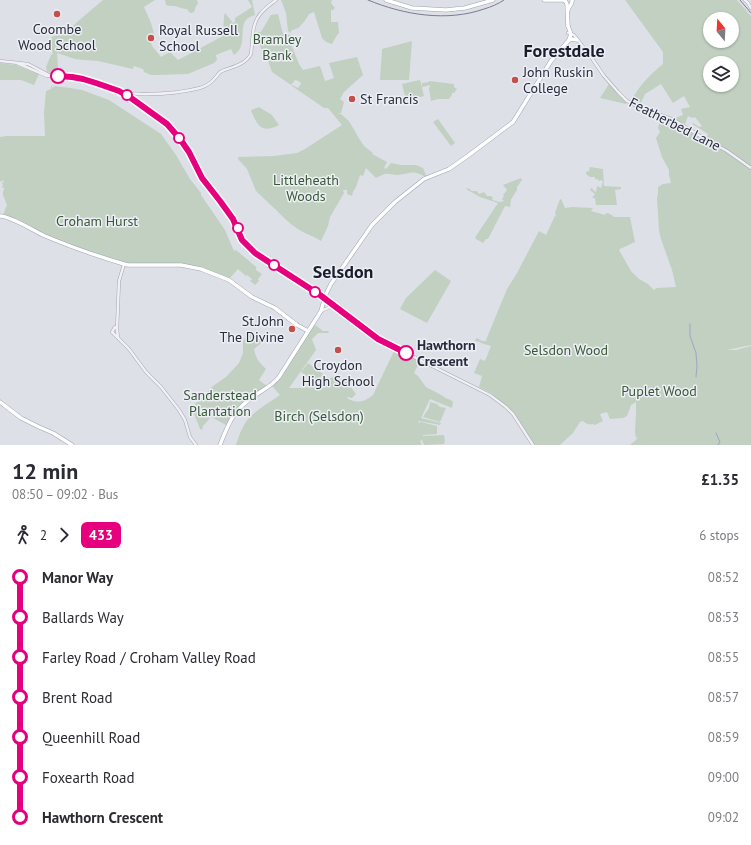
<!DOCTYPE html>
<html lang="en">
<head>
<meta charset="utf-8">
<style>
	body { margin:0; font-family:"PT Sans",sans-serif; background:#f2f2f3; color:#2b2b33; height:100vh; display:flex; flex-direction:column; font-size:15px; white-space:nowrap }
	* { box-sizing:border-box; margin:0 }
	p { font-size:13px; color:#7c7c81 }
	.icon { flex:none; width:22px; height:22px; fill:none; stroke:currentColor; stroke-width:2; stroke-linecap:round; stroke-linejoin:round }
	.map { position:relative; height:445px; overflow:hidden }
	.details { display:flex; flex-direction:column; background:#fff; flex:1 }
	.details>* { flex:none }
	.badge { padding:0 8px; border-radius:6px; font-size:14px; line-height:26px }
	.needle { width:26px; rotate:342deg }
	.tools { position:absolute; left:703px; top:12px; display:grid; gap:8px }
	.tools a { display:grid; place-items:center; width:36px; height:36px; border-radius:50%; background:#fff; box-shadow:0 1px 3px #0004; font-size:20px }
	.map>.badge { position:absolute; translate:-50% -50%; box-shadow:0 0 0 2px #fff }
	.legs { display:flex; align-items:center; gap:6px; height:44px; padding:0 12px; font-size:13px }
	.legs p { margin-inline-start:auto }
	.summary { display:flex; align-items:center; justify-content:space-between; height:68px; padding:0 12px }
	h1 { font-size:22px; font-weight:700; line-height:30px }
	ul { padding:0 12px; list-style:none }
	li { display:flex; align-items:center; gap:14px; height:40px; font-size:15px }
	li i { display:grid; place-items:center; width:6px; height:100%; margin:0 5px; background:currentColor }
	li i::after { content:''; width:10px; height:10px; margin:-5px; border:3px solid; border-radius:50%; background:#fff }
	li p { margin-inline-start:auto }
	li:first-child i { background:linear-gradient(#0000 50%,currentColor 0) }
	li:last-child i { background:linear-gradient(currentColor 50%,#0000 0) }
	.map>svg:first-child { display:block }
	.green { fill:#c1d0c0; fill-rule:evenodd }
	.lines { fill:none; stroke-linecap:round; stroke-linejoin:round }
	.stream { stroke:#9ba7c5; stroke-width:1 }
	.minor-casing { stroke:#a4a6b1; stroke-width:3.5 }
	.major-casing { stroke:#9ea2b2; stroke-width:4.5 }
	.minor { stroke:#f1f1f5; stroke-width:2.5 }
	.major { stroke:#fff; stroke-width:3.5 }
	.tram { stroke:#797d8f; stroke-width:1 }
	.line-1-casing { stroke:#fff; stroke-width:9 }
	.line-1 { stroke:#e6007e; stroke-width:6 }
	.poi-dot { fill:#c54f4a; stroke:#edeff5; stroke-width:1.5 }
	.stop-1-dot { fill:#fff; stroke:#e6007e; stroke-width:2 }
	.labels { text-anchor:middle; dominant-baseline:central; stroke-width:3; stroke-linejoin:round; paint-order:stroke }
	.poi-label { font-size:14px; fill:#282c3d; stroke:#edeff5; text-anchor:start }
	.park-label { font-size:14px; fill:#375837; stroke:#edeff5 }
	.street-label { font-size:14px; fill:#282c3d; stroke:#edeff5 }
	.stop-label { font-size:14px; font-weight:bold; fill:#282c3d; stroke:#edeff5; text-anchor:start }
	.district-label { font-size:18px; font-weight:bold; fill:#1b1d2d; stroke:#edeff5 }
</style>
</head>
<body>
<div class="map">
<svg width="751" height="445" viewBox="0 0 751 445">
	<rect width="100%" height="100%" fill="#dee0e7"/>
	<g class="green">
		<path d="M103,0H155L144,7L151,23L155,37L150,40L152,46L161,57L170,52L178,60L223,36L224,16L225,13L233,23L235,22V18L252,7L248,0H252L255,15C233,20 251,44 234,55L231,49L216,55L217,60L214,63L188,74L156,75H151L144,72L143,69L134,66L133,69L98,61L84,60L75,59L57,53L58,68V70L55,74L47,72L46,67L51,55L53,54L50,44L52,37L54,36L62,34L70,29L77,22Z"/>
		<path d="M165,0H197L198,4L196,6L194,12L191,13L189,12L187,9C183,9 179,7 175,6C171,6 169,6 166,5Z"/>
		<path d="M281,0H332L331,3L335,8L333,10H331V22H338L339,33L337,35L332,44L326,42L322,38L314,12L309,14C307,18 302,25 298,28C296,29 294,29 291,31V33L288,31L286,13Z"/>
		<path d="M625,0H737L751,16V168L706,139L708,134L692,124L693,123L699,127L702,126L695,117L692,118L688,116L685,124L675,119V118L683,115L681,109L690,107L684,96L673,103L661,84L645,94L640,105L642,108L630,100L631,99L632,100C639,85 651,74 663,64V52ZM710,19H732V41H710ZM710,63H732V85H710Z"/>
		<path d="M278,14L283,34L291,35V44L299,64L303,70L320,66L325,81L334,78L329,63L357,57L363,75L344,92L340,99L344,102L341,113H337L341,114L349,121L360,140L364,146L373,153L372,154L387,162L384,168L386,169L391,163L401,165H416L423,168L426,175L428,176L425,177C412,169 411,174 397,175C393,175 389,173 385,174C381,175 379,177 376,178L366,168L363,176L360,175L356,187L353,192L352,196L347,194V190H343L344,193L330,217L328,226L321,241C314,236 305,234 298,229C290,224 283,217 276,210V209H275L256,191L247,169L238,159V157L274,156L297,153L305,149L342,125L328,108H324L292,86V85L298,88L301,84C300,81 297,80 295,80L291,85L272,72L268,61L265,56L257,40L254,39V33L261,32L271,15Z"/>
		<path d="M412,41L409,80H380L382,49Z"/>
		<path d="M0,63L16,65L39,74L34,85L21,80H0Z"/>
		<path d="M420,80L424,96L406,100L402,84Z"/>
		<path d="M429,81L454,84V87L457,89L454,93H452V95L449,99H438L431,101L429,89L430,85L422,87V83L429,82Z"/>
		<path d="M609,84L627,102L626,104L600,98Z"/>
		<path d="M51,85L53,88L54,86L70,88L82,90L109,100L161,134L176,155L190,179L201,193V195L225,230L234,251L236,250L255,266L257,267L256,268V270L262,274L258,279L259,281L255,285L250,281L252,279L247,275L246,276L238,269L229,279L199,267L129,264L110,259V257L109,259L62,242L3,215L7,205L3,195V191L4,190V188L1,187L3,186L2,183L4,182L2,180V182L0,181V137L6,136H45L44,112L46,91L51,89Z"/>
		<path d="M259,107L272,115L279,125C262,134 257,126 251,110Z"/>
		<path d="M657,115L673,121L735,157L751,169V345L727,350H736L751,346V445H630L636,440L638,436L636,438L635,432L636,413V402L631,405L627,416L623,418L610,419L607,412L600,414L603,421L595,425L593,424C588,425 587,424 583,421L580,422L573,433L560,445H534L511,410L491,393L479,387L482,376L474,373L480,359L485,361L491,346L481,343L480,342L475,341V340L477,338L482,341H487L486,340L507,289L517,273L539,231L546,235L554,218V217L556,216L555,213L560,199L562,200V201L565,208L572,207L593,208L591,211L605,215L606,213C609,213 612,215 614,217H630L635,242L620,249L619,250L631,271L639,279L648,284L654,290L656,288L676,287L672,270L661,239L659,231L657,198L658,193V187L663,184L671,183L669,175V170L662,157L656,138L660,132L658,128L660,121L656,117Z"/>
		<path d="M438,119L455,143L451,146L433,122Z"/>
		<path d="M590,167L603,169L604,186L621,187V189L615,190L617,205H596L595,198H592L595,194L590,190L591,188L593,189V190L596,192L597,186L601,188L603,182L601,180L598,181V179H595V177H590L586,174V172L589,171Z"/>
		<path d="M521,178L522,180L517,187V191H516C515,194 512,197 511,200C510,203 511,204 510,207L505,206L488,239H486L483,243L476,239L475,238L476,236L498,203L480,197L466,189L468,188L472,191H477L479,194L484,192L487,196H491L493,198L492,200L500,202L504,201L502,199L504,196L503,195L507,190L503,185Z"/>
		<path d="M435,270L451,281L427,323L400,309L406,298Z"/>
		<path d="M314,324L323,331H329L328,333H318L312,339L316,350L289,388C296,388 303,388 309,387C319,384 327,378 337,376L342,379L352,382L351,384L349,385L356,394L352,398L348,397L347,398C352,402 361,403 367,399C370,398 371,396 373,395L395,349L420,361L414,373L418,376L426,387L443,396C446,399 451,399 453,402L452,408L430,399L421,418L441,423L440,425L419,421L418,423L421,422L437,426V434L423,435V436L444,435L445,442L444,443V444L424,445L422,440L420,441L422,445H236C238,439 240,432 243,427C250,412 268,404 280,395L272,386L281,378Z"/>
		<path d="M249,332L265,340L254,349C256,359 259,362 266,369L259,380L267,386L251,396L226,425L211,417L203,426L202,430L200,429L193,411L197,409L195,404L213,386L226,377L239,363L243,353V341Z"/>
		<path d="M308,363L323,374L316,383L301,372Z"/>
		<path d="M430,402L437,404L440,407L446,408L440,422L423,417L429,408Z"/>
	</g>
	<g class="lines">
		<g class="stream">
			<path d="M690,324V336L696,353L697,366L696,377"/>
			<path d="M716,433L720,442L718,445"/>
		</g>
		<defs>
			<g id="minor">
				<path d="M745,0L748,3L751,8"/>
				<path d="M568,33L574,35L591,57L604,76L618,92L627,101L639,107L674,120L705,139L727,151L751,168"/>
				<path d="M0,61L28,64L49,75"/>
				<path d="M17,63L47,76L72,77L106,86L126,94L141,105L167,124L180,139L189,152L201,178L220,201L233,219L242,240L255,253L320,295L378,339L490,395L506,407L513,414L533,445"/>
				<path d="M126,94C132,92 141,95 148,94C165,94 184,92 200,88C207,86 212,82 216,77C218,75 219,72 222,71C232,67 245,65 251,54C253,40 251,24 261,13C265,8 271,4 276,0"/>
				<path d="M321,311L333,306"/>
				<path d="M117,329L119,281L124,264"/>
				<path d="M118,338L117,329L115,327L112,332L129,349L146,372L161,387L179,410L185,420L190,437L196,445"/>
			</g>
			<g id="major">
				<path d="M386,0L412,8L446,10L465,8L493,0"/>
				<path d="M544,0H563L565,1"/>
				<path d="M565,0L567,4L568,26"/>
				<path d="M568,10C569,6 573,4 572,0"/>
				<path d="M569,40L572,39L577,40"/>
				<path d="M0,216C13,217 32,230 45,236C71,247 97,256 124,264L128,265H181L201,269L229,280L252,297L275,308L297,325L308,331"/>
				<path d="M0,402L21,418L39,427L53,433L72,445"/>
				<path d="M220,445C229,422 233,411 254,396C263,390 273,385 279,377L321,311L326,294L331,284L372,225L395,202L424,179L449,169L469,155L513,122L551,61L569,40L571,34L568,26"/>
			</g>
		</defs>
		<use href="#minor" class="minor-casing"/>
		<use href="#major" class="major-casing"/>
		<use href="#minor" class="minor"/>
		<use href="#major" class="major"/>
		<g class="tram">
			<path d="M368,0C404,15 447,22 484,9C491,7 498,4 504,0"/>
			<path d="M740,0L751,13"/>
		</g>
	</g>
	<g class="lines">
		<defs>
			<path id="line-1" d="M58,76L72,77L83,79L96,83L119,91L131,98L167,124L180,139L189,152L202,178L220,201L233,219L242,240L255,253L320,295L378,339L406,353"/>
		</defs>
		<use href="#line-1" class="line-1-casing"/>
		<use href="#line-1" class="line-1"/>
	</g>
	<g class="poi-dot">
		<circle cx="57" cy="14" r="4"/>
		<circle cx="151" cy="38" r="4"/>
		<circle cx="515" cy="80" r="4"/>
		<circle cx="352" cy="99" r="4"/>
		<circle cx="292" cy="329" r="4"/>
		<circle cx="338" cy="350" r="4"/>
	</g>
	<g class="stop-1-dot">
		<circle cx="58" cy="76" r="7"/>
		<circle cx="127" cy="95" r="5"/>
		<circle cx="179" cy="138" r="5"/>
		<circle cx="238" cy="228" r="5"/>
		<circle cx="274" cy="265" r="5"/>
		<circle cx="315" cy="292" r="5"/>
		<circle cx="406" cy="353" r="7"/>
	</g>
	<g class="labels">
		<g class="poi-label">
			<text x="57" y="29" text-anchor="middle">Coombe<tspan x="57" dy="16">Wood School</tspan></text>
			<text x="159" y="30">Royal Russell<tspan x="159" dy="16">School</tspan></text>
			<text x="523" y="72">John Ruskin<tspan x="523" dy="16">College</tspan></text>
			<text x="360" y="99">St Francis</text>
			<text x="284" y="321" text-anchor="end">St.John<tspan x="284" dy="16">The Divine</tspan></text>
			<text x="338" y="365" text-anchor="middle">Croydon<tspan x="338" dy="16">High School</tspan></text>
		</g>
		<g class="park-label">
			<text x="277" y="39">Bramley<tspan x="277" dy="16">Bank</tspan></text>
			<text x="306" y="180">Littleheath<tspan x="306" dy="16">Woods</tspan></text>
			<text x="97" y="221">Croham Hurst</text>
			<text x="566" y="350">Selsdon Wood</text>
			<text x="659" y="391">Puplet Wood</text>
			<text x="220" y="395">Sanderstead<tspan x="220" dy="16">Plantation</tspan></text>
			<text x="319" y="416">Birch (Selsdon)</text>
		</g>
		<g class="street-label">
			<text transform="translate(675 124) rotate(27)">Featherbed Lane</text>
		</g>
		<g class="stop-label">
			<text x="417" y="345">Hawthorn<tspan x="417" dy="16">Crescent</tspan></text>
		</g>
		<g class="district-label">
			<text x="564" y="50">Forestdale</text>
			<text x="343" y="271">Selsdon</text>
		</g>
	</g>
</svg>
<div class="tools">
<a><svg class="needle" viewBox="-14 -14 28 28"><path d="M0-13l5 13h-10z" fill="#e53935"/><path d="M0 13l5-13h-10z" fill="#7c7c81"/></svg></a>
<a><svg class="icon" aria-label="layers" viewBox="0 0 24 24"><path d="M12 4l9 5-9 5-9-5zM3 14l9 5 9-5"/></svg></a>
</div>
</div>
<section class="details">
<div class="summary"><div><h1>12 min</h1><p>08:50 – 09:02 · Bus</p></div><b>£1.35</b></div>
<div class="legs"><svg class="icon" aria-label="walk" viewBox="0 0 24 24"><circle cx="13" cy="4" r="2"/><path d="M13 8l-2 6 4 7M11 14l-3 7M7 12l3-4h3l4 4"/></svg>2<svg class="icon" aria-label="forward" viewBox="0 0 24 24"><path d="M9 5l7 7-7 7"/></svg><b class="badge" style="background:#e6007e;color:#fff">433</b><p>6 stops</p></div>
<ul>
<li><i style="color:#e6007e"></i><b>Manor Way</b><p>08:52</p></li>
<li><i style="color:#e6007e"></i><span>Ballards Way</span><p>08:53</p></li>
<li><i style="color:#e6007e"></i><span>Farley Road / Croham Valley Road</span><p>08:55</p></li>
<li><i style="color:#e6007e"></i><span>Brent Road</span><p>08:57</p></li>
<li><i style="color:#e6007e"></i><span>Queenhill Road</span><p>08:59</p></li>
<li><i style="color:#e6007e"></i><span>Foxearth Road</span><p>09:00</p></li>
<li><i style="color:#e6007e"></i><b>Hawthorn Crescent</b><p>09:02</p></li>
</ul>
</section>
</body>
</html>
